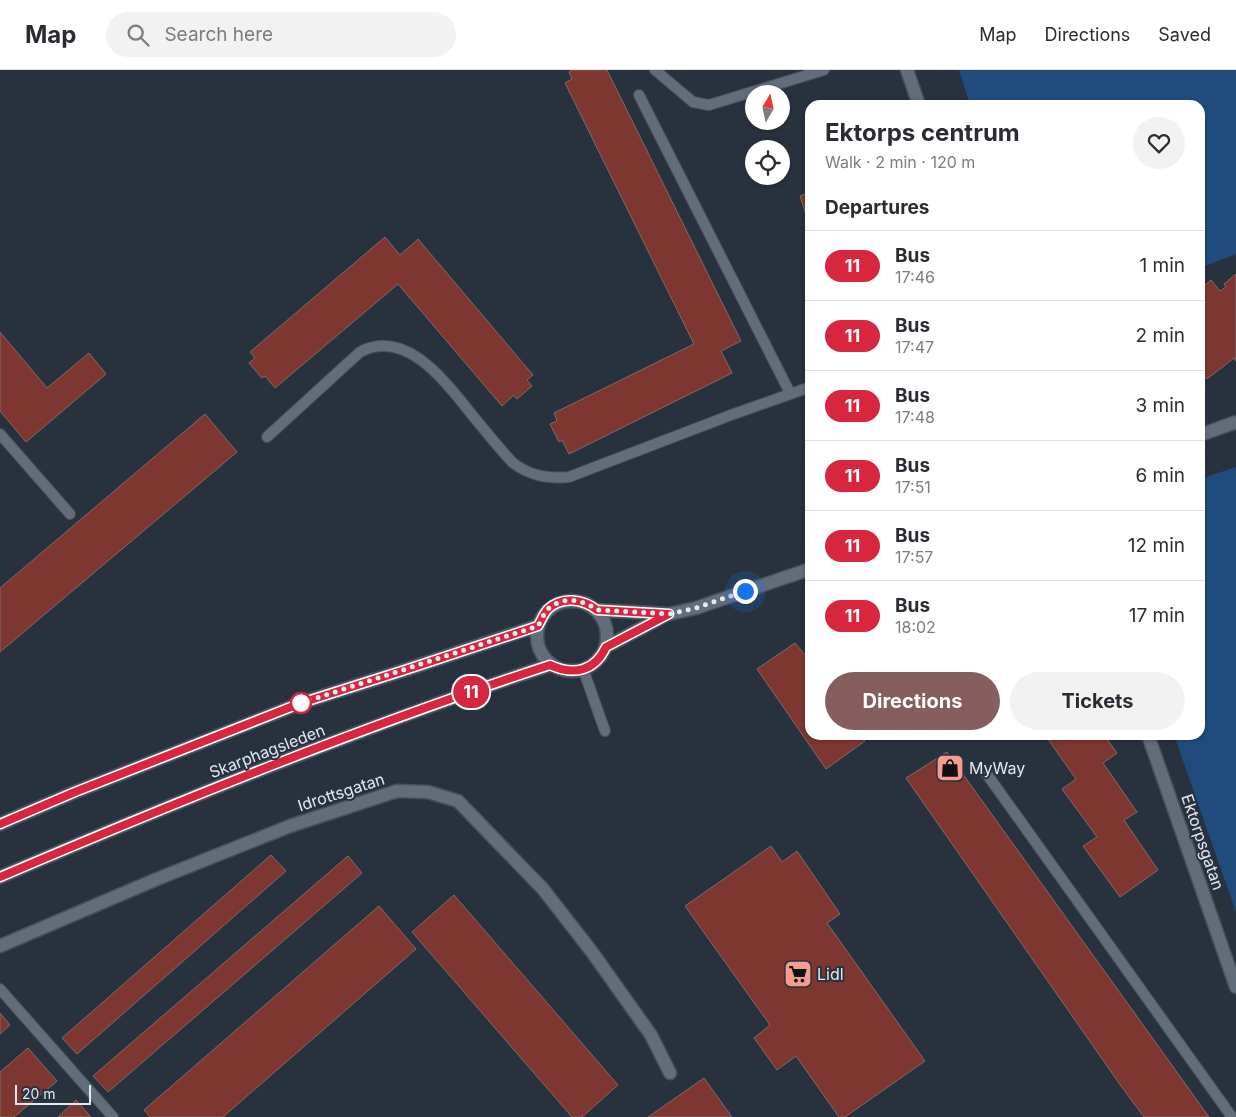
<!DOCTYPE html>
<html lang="en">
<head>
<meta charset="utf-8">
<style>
	body { margin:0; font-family:Inter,sans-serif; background:#f2f2f3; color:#2b2b33; height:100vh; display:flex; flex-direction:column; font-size:19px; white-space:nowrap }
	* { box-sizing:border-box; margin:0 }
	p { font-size:16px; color:#7c7c81 }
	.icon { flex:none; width:28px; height:28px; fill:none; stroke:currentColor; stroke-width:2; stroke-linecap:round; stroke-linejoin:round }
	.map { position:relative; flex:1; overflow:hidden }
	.panel { position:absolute; left:805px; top:30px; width:400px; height:640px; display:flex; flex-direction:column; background:#fff; border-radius:15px; box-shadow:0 1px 4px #0004 }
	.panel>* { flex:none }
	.badge { padding:0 10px; border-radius:16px; font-size:18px; line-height:32px }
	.needle { width:32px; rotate:9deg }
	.buttons { position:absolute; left:745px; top:15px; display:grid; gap:10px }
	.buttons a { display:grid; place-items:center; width:45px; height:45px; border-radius:50%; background:#fff; box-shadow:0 1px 4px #0004; font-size:25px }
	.scale { position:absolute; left:15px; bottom:12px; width:76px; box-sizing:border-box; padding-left:5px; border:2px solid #e3eaf2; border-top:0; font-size:14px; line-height:18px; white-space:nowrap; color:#e3eaf2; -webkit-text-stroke:4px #28323f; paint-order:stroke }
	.you { position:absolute; width:25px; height:25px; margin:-12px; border:4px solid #fff; border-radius:50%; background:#1a73e8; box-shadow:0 0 0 8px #1a73e833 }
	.map>.badge { position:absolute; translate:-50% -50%; box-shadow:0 0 0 2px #fff }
	h2 { padding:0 20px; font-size:19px; line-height:45px }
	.round { display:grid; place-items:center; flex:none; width:52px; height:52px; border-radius:26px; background:#f2f2f3 }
	.summary { display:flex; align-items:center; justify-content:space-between; height:85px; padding:0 20px }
	h1 { font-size:24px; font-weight:700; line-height:38px }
	.button { display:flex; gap:10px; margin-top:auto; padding:10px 20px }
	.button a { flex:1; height:58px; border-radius:30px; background:#865e5d; color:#fff; font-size:20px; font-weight:700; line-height:58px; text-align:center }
	.button a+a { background:#f2f2f3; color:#2b2b33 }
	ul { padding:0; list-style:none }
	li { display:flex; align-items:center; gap:15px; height:70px; padding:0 20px; border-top:1px solid #e1e1e2 }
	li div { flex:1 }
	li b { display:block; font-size:19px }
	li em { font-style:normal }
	li .badge { min-width:55px; font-weight:700; text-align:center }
	header { display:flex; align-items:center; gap:30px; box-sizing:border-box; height:70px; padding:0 25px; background:#fff; border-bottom:1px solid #e1e1e2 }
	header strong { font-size:24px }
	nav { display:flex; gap:28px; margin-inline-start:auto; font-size:18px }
	.search { width:350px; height:45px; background:#f2f2f3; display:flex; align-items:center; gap:12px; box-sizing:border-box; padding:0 18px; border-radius:28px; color:#7c7c81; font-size:19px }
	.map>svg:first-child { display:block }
	.green { fill:#1f4c7c }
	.building { fill:#7d3730; stroke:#7f6b68 }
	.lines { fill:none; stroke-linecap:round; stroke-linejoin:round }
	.lane-casing { stroke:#47505a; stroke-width:12 }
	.street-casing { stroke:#47505a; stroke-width:15 }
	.secondary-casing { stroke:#47505a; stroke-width:15 }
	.lane { stroke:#616d7b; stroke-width:10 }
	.street { stroke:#616d7b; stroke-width:12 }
	.secondary { stroke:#616d7b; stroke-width:12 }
	.line-casing { stroke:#fff; stroke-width:11 }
	.line { stroke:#d7263d; stroke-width:8 }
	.walk { stroke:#e3eaf2; stroke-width:5; stroke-dasharray:0 9 }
	.stop-dot { fill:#fff; stroke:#d7263d; stroke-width:2.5 }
	.labels { text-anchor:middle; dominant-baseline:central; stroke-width:4; stroke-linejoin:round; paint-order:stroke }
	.street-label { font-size:16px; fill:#e3eaf2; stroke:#28323f }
	.poi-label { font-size:16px; fill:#e3eaf2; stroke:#28323f; text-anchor:start }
</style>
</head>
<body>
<header>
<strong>Map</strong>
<div class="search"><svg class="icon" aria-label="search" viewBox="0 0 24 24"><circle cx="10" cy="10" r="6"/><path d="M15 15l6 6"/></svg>Search here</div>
<nav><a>Map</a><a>Directions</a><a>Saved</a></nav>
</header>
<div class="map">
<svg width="1236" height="1047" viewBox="0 0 1236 1047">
	<rect width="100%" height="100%" fill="#28323f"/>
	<g class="green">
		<path d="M959,0H1236V184L1200,198V35H970Z"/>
		<path d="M1236,397V842L1174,665H1200V409Z"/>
	</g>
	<g class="building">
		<path d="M572,0H607L741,271L721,281L732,303L569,384L562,370L559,372L550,354L557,351L554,343L694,274L565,13L572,9L569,2Z"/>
		<path d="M810,122V157L800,126Z"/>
		<path d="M385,167L400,185L418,169L533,305L527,310L532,316L517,329L514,325L502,336L398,214L275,318L265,306L262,308L249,293L255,288L250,282Z"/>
		<path d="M1236,204V291L1234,288L1207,309L1200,301V236L1206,233L1200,225V219L1211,210L1220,221L1226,217L1224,214Z"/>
		<path d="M0,262L47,318L89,283L106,304L26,372L0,341Z"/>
		<path d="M205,344L237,382L0,582V518Z"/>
		<path d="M795,573L806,586L810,584V665H861L865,671L826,699L757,599Z"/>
		<path d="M1045,665H1104L1117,683L1103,693L1137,742L1124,750L1158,800L1120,827L1083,776L1097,767L1062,719L1076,709Z"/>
		<path d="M947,682L1118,920L1209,1047H1144L1121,1016L906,708Z"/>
		<path d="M771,776L782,792L797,781L840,844L827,853L925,991L845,1047H839L796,986L777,1000L754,968L770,955L685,836Z"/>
		<path d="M271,785L286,801L77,984L62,968Z"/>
		<path d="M348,786L362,803L108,1022L93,1006Z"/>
		<path d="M454,825L618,1015L582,1047H572L412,862Z"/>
		<path d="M379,836L416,879L223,1047H150L144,1040Z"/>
		<path d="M0,943L10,955L0,964Z"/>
		<path d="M28,978L57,1011L14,1047H0V1002Z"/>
		<path d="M704,1008L732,1047H648Z"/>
		<path d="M76,1030L91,1047H58Z"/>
	</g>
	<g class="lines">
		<defs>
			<g id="lane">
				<path d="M655,0L693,32L709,35L824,0"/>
				<path d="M639,25L790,323"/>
				<path d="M0,364L70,444"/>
				<path d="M267,367L360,282C407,257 447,314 473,346C486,362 499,378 513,393C531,406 547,409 569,407L731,345L810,317"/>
				<path d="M583,599L605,661"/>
				<path d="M986,703L1232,1047"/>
				<path d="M0,919L113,1047"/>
			</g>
			<g id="street">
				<path d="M907,0L919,35"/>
				<path d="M1148,665L1236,917"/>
				<path d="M0,876L157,809L290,756L397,721L428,722L458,731L543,819L592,882L651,965L670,1003"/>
			</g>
			<g id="secondary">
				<path d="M1200,365L1236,352"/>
				<circle cx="572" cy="566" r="35"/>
				<path d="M597,540L669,544L696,538L810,499"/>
				<path d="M606,577L668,544"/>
				<path d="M0,754L75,722L301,633L405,600L537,556"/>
				<path d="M0,807C180,730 364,656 550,595"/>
			</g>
		</defs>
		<use href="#lane" class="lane-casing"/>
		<use href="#street" class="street-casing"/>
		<use href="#secondary" class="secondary-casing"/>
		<use href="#lane" class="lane"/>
		<use href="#street" class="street"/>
		<use href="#secondary" class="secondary"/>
	</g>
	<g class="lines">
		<defs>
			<path id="line" d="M0,754L75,722L301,633L405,600L538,556C541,551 544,543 548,539C562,526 583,529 597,540L669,544L606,577C595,601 574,606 550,595C364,656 181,730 0,807"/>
		</defs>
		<use href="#line" class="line-casing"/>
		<use href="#line" class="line"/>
		<path class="walk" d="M301,633L538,556C541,551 544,543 548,539C562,526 583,529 597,540L669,544L696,538L745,521"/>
	</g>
	<defs>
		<symbol id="shop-square" viewBox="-11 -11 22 22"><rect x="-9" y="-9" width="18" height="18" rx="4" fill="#f59c91" stroke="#28323f"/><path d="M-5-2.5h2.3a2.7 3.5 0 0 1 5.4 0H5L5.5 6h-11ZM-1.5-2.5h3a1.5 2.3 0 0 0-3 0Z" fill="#111"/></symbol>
		<symbol id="supermarket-square" viewBox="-11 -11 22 22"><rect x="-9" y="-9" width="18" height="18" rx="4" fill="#f59c91" stroke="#28323f"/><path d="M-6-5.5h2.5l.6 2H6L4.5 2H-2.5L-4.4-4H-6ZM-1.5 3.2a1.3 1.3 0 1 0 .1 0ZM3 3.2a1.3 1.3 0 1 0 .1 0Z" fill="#111"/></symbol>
	</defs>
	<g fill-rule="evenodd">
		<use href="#shop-square" x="934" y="682" width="32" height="32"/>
		<use href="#supermarket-square" x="782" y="888" width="32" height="32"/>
	</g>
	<circle class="stop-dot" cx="301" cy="633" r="10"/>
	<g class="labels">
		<g class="street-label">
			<text transform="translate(267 681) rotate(-21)">Skarphagsleden</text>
			<text transform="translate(341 722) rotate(-18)">Idrottsgatan</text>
			<text transform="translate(1203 772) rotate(71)">Ektorpsgatan</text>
		</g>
		<g class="poi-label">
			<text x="969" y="698">MyWay</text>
			<text x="817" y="904">Lidl</text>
		</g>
	</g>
</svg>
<div class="buttons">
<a><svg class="needle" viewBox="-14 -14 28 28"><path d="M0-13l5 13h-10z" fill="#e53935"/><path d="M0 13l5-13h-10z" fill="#7c7c81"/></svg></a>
<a><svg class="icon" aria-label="locate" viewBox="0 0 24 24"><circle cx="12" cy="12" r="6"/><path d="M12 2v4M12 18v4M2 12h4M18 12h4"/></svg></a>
</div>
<div class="scale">20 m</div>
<div class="you" style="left:745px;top:521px"></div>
<b class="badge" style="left:471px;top:622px;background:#d7263d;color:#fff">11</b>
<section class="panel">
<div class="summary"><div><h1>Ektorps centrum</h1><p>Walk · 2 min · 120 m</p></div><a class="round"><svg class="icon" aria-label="heart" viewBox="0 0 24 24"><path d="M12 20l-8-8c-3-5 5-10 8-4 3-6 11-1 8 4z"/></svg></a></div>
<h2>Departures</h2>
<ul>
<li><span class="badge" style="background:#d7263d;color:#fff">11</span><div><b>Bus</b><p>17:46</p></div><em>1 min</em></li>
<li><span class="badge" style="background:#d7263d;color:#fff">11</span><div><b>Bus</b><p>17:47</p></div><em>2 min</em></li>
<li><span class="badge" style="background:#d7263d;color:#fff">11</span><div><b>Bus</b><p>17:48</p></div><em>3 min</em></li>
<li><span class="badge" style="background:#d7263d;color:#fff">11</span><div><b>Bus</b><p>17:51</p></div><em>6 min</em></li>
<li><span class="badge" style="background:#d7263d;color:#fff">11</span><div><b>Bus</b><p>17:57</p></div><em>12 min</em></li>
<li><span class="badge" style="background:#d7263d;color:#fff">11</span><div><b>Bus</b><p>18:02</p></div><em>17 min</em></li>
</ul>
<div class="button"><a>Directions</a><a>Tickets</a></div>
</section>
</div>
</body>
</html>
